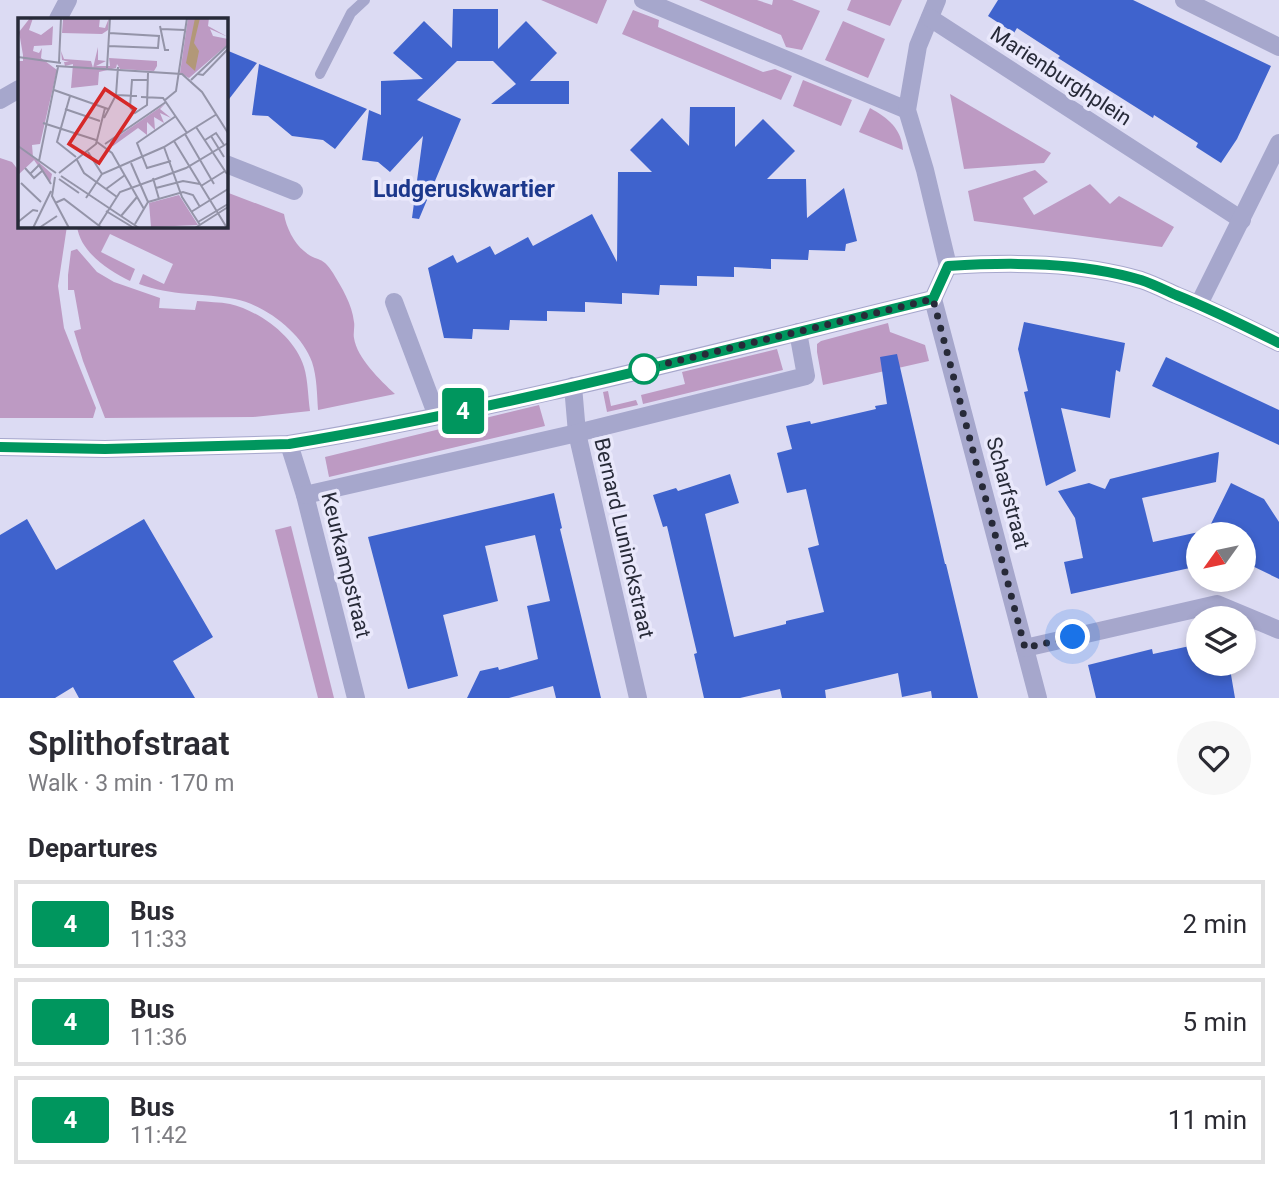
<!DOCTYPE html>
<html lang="en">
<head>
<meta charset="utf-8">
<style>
	body { margin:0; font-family:Roboto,sans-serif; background:#f7f7f7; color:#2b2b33; height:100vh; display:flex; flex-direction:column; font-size:26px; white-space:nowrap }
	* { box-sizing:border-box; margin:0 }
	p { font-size:23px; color:#7c7c81 }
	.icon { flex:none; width:38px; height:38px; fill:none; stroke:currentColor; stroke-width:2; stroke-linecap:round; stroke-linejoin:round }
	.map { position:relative; height:698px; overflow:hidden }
	.side { display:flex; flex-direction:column; background:#fff; flex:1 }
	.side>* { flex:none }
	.badge { padding:0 14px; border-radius:5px; font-size:24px; line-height:46px }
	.needle { width:46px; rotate:237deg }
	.controls { position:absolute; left:1186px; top:522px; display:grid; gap:14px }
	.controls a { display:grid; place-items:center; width:70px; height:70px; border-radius:50%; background:#fff; box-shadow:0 4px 10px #0003; font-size:35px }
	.you { position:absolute; width:35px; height:35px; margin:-18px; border:5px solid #fff; border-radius:50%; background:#1a73e8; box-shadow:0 0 0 10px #1a73e833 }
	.map>.badge { position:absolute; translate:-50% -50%; box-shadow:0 0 0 4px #fff }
	h2 { padding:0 28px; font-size:26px; line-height:63px }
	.round { display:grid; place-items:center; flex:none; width:74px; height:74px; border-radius:37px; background:#f7f7f7 }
	.headline { display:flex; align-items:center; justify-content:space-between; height:119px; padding:0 28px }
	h1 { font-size:33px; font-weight:600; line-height:52px }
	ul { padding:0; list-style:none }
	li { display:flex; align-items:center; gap:21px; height:88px; margin:0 14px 10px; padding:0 14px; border:4px solid #e1e1e2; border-radius:0px }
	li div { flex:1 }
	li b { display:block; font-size:26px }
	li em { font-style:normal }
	li .badge { min-width:77px; font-weight:700; text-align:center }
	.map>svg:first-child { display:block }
	.green { fill:#bd9ac3 }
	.building { fill:#3f63cd }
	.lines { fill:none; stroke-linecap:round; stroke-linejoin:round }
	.service { stroke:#a6a7cc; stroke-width:10 }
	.minor { stroke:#a6a7cc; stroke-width:18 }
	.line-casing { stroke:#fff; stroke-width:16 }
	.line { stroke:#00965e; stroke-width:10 }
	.walk { stroke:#272a38; stroke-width:7; stroke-dasharray:0 12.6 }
	.stop-dot { fill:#fff; stroke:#00965e; stroke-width:3.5 }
	.labels { text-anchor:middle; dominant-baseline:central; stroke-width:7; stroke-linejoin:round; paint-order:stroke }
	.street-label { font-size:21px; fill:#272a38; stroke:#e9e8fb }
	.neighbourhood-label { font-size:23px; font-weight:bold; fill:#1c388c; stroke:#e9e8fb }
	.inset-road { fill:none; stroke:#9494a8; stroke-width:2 }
	.view { fill:#d62828; fill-opacity:0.15; stroke:#d62828; stroke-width:3.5 }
	.inset-edge { fill:none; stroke:#272a38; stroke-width:3.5 }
</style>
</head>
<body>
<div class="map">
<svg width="1279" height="698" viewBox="0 0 1279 698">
	<rect width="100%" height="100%" fill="#dcdbf3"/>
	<g class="green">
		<path d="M541,0H607L597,24Z"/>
		<path d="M699,0H757L772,5L773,0H792L820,11L802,50L786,47L781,35Z"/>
		<path d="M851,0H902L890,26L847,10Z"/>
		<path d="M633,10L659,20L658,27L763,72L775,69L792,76L781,100L622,34Z"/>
		<path d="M843,21L885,39L868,78L825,60Z"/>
		<path d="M803,80L852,100L841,126L793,106Z"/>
		<path d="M950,94L1051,153L1044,163L964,169Z"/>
		<path d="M870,108C888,118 901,128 903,150L859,132Z"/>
		<path d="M0,158L12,162L19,171V226H67L58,286L64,328L96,408L93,418H0Z"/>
		<path d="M1035,170L1048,182L1023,198L1034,215L1090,184L1110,204L1119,196L1174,227L1162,247L974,221L968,191Z"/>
		<path d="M226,192L284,214C286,227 294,243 304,251C317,263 321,254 333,273C342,288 352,304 354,322C355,327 353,333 354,338C357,358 380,380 395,394L318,410C317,395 317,377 312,362C302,333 265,305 235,299C204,293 170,296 139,284L143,274L164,284L173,264L110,234L101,252L135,269L130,281C108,270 80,252 77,226H226Z"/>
		<path d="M77,249L97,272L114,282L160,298L159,308L195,310L197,301C208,302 220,302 230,304C260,311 295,337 304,367C308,380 308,397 310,411L253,417L105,418L83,361L74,331L81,329L74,290H68V275L71,251Z"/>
		<path d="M888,323L890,332L925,345L929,361L823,385L817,352V344L821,341Z"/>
		<path d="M777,349L783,370L643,404L641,395L685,384L682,372Z"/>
		<path d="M608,391L611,406L636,400L638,405L607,412L603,392Z"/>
		<path d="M539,405L545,426L329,477L325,457Z"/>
		<path d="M291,526L334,698H318L275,530Z"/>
	</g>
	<g class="building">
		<path d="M998,0H1133L1271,66L1237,139L1221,163L1196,147L1198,143L1154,115L1153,118L1058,58L1060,56L1017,28L1014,33L988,16Z"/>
		<path d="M453,9H498V49L526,21L557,53L530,81H569V104H491L516,84L493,61H457L417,100L461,119L419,219L412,218L423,136L390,172L378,162L362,160L369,110L381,115V81L423,79L393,53L424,21L452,48Z"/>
		<path d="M226,50L257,63L226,103Z"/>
		<path d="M259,64L367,109L335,149L323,140L292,136L268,116L252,115Z"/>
		<path d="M690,107H735V147L763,119L795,151L767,179H806L807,218L844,188L857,241L846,244L845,251L809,250L808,260L771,259V269L734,267V277L697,276V286L660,285L659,295L622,293V304L585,302V312L547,311V321L510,320L509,330L473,329L472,339L444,338L428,268L453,255L457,263L490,246L495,255L528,237L533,246L592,214L617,262L618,172H652L630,150L662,118L689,146Z"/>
		<path d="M1024,322L1125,343L1120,372L1116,370L1110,418L1061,408L1076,471L1046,486L1024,392L1028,391L1018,349Z"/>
		<path d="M897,354L945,564H946L978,698H932L931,691L902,697L898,673L825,690L826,698H782L780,689L740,698H704L694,654L697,653L667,526L663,527L653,495L676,488L678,491L730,474L739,503L705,514L734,637L786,624V621L824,612L808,548L819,545L806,489L787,493L777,453L792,449L786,426L810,421L811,424L876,409L875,406L887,404L880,357Z"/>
		<path d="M1166,357L1279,410V445L1152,386Z"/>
		<path d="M1219,452L1216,482L1142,498L1153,542L1208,530L1231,483L1264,499L1279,522V579L1244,562V534H1199V566L1071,594L1064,562L1083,558L1075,518L1058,491L1089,483L1105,489L1110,479Z"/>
		<path d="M554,493L562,528L560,529L601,698H556L553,686L509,698H467L480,671L498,667L499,670L538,659L527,606L550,601L535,535L485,546L498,601L443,615L458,676L408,689L368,537Z"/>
		<path d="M27,519L56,570L144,519L213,637L173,661L195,698H79L73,687L55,698H0V535Z"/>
		<path d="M1199,644V663H1229L1235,698H1096L1088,665L1152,649L1153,654Z"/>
	</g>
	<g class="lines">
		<path class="service" d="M320,74L351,13L365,0"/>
		<g class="minor">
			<path d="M643,0L907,110"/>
			<path d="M937,0L918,46L907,110L925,170L948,266"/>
			<path d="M1184,0L1279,47"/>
			<path d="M930,18L1242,220"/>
			<path d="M58,19L68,0"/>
			<path d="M0,100L19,89"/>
			<path d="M226,164L294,191"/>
			<path d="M948,266C1012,262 1080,262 1141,280C1153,284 1165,290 1176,295C1211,309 1245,326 1279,343"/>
			<path d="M933,299L1038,698"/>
			<path d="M394,302L437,416"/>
			<path d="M1199,304L1279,143"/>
			<path d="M573,386L577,433L638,698"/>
			<path d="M289,444L305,495L356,698"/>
			<path d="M0,447L105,449L289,444C506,408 719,351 933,299L948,266"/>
			<path d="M305,495L577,433L806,376L798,332"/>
			<path d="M1025,648L1217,604L1279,630"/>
		</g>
	</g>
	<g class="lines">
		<defs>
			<path id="line" d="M0,447L105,449L289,444C506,408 719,351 933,299L948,266C1012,262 1080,262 1141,280C1153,284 1165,290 1176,295C1211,309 1245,326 1279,343"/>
		</defs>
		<use href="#line" class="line-casing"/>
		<use href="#line" class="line"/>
		<path class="walk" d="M644,369L933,299L1025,648L1073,637"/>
	</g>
	<circle class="stop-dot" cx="644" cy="369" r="14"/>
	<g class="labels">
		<g class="street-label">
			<text transform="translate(1061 76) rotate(33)">Marienburghplein</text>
			<text transform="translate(1008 493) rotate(75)">Scharfstraat</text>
			<text transform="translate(624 538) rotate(77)">Bernard Luninckstraat</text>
			<text transform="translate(346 565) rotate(76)">Keurkampstraat</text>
		</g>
		<g class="neighbourhood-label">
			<text x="464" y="189">Ludgeruskwartier</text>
		</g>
	</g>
	<g transform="translate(18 18)">
		<rect width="210" height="210" fill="#dcdbf3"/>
		<path d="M12,0H15L11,12L23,17L35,8L34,27L16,28L15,33L21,35L24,30L23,40L39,52L22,126L14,127L15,139L34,156L32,165L16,142L0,157V43H5V37L1,14ZM82,0L81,9L87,10L91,0L90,12L84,16L44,15L45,1ZM170,0H191L190,8L210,19L192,11L195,18L210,21L209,27L171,60L162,55ZM80,29V42L88,43L78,48H92L91,40L139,43V48L136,53L102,51L99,46L98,50L81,54L80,67L53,70L55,46L47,48L46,44H51L44,42L43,33L46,41L73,43L75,50ZM147,86L142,91L153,100L142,95L146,105L136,99L137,112L129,104V117L120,110L95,128L92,124ZM161,177L180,207L133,209L131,185Z" fill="#bd9ac3"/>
		<path d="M177,0H182L176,25L181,33L177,53L168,45Z" fill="#b29878"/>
		<path class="inset-road" d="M142,8L147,32H151M143,11L167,12M0,14V59M90,28L140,30L141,18L91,15M0,39L43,45M41,44L43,0M38,48L164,56L184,74L210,115M89,50L92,0M180,56L185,57L210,31M173,62L210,27M36,72L90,91M98,77L100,49M98,77L119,78M52,78L39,124L58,139M123,79L145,80L169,115M147,82L158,73L169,0M112,89L117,95L129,87L130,55M112,89L114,62H130M47,91L82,103M86,100L98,77M25,105L78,122M178,109L209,156M167,116L196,166M193,118L206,139M187,122L198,115L206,127M156,123L209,210M79,124L94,135L126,191M87,126L148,84M0,128L38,155M146,129L164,179L182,207M70,134L84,156M59,142L66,155L99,179M21,143L40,49M153,143L129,150L119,125L158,98M113,145L130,184M7,150L16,160L24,153M41,155L78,126L87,90M12,156L21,147L33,166M43,158L121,210M37,159L34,178L51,210M135,160L141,181M41,161L61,175M3,165L23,184M183,168L207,153M138,170L165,163L182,166M88,171L107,157M68,180L84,156L146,129L199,96M130,184L165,174L175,177L182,189M37,185L46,181L84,210M88,193L116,210M173,194L210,171M103,198L119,179M0,204L15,192L20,193M180,204L210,186M117,206L130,184M81,207L102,174L168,150L210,125M15,210L33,173M21,210L39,198M177,210L210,189"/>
		<path class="view" d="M87,71L117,91L81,145L51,126Z"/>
		<rect width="210" height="210" class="inset-edge"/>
	</g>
</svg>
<div class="controls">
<a><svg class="needle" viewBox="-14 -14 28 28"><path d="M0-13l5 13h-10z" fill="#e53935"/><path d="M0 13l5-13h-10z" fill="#7c7c81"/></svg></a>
<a><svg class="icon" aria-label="layers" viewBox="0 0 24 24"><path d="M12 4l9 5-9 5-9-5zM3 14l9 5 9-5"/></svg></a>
</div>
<div class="you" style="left:1073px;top:637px"></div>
<b class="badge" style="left:463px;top:411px;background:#00965e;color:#fff">4</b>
</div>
<section class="side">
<div class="headline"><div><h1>Splithofstraat</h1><p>Walk · 3 min · 170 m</p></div><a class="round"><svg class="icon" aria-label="heart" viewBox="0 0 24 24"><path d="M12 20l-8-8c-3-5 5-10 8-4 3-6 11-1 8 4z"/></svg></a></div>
<h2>Departures</h2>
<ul>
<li><span class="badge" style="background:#00965e;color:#fff">4</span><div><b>Bus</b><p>11:33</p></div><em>2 min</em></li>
<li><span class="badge" style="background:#00965e;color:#fff">4</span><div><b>Bus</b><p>11:36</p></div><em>5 min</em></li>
<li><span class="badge" style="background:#00965e;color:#fff">4</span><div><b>Bus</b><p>11:42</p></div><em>11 min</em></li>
</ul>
</section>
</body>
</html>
